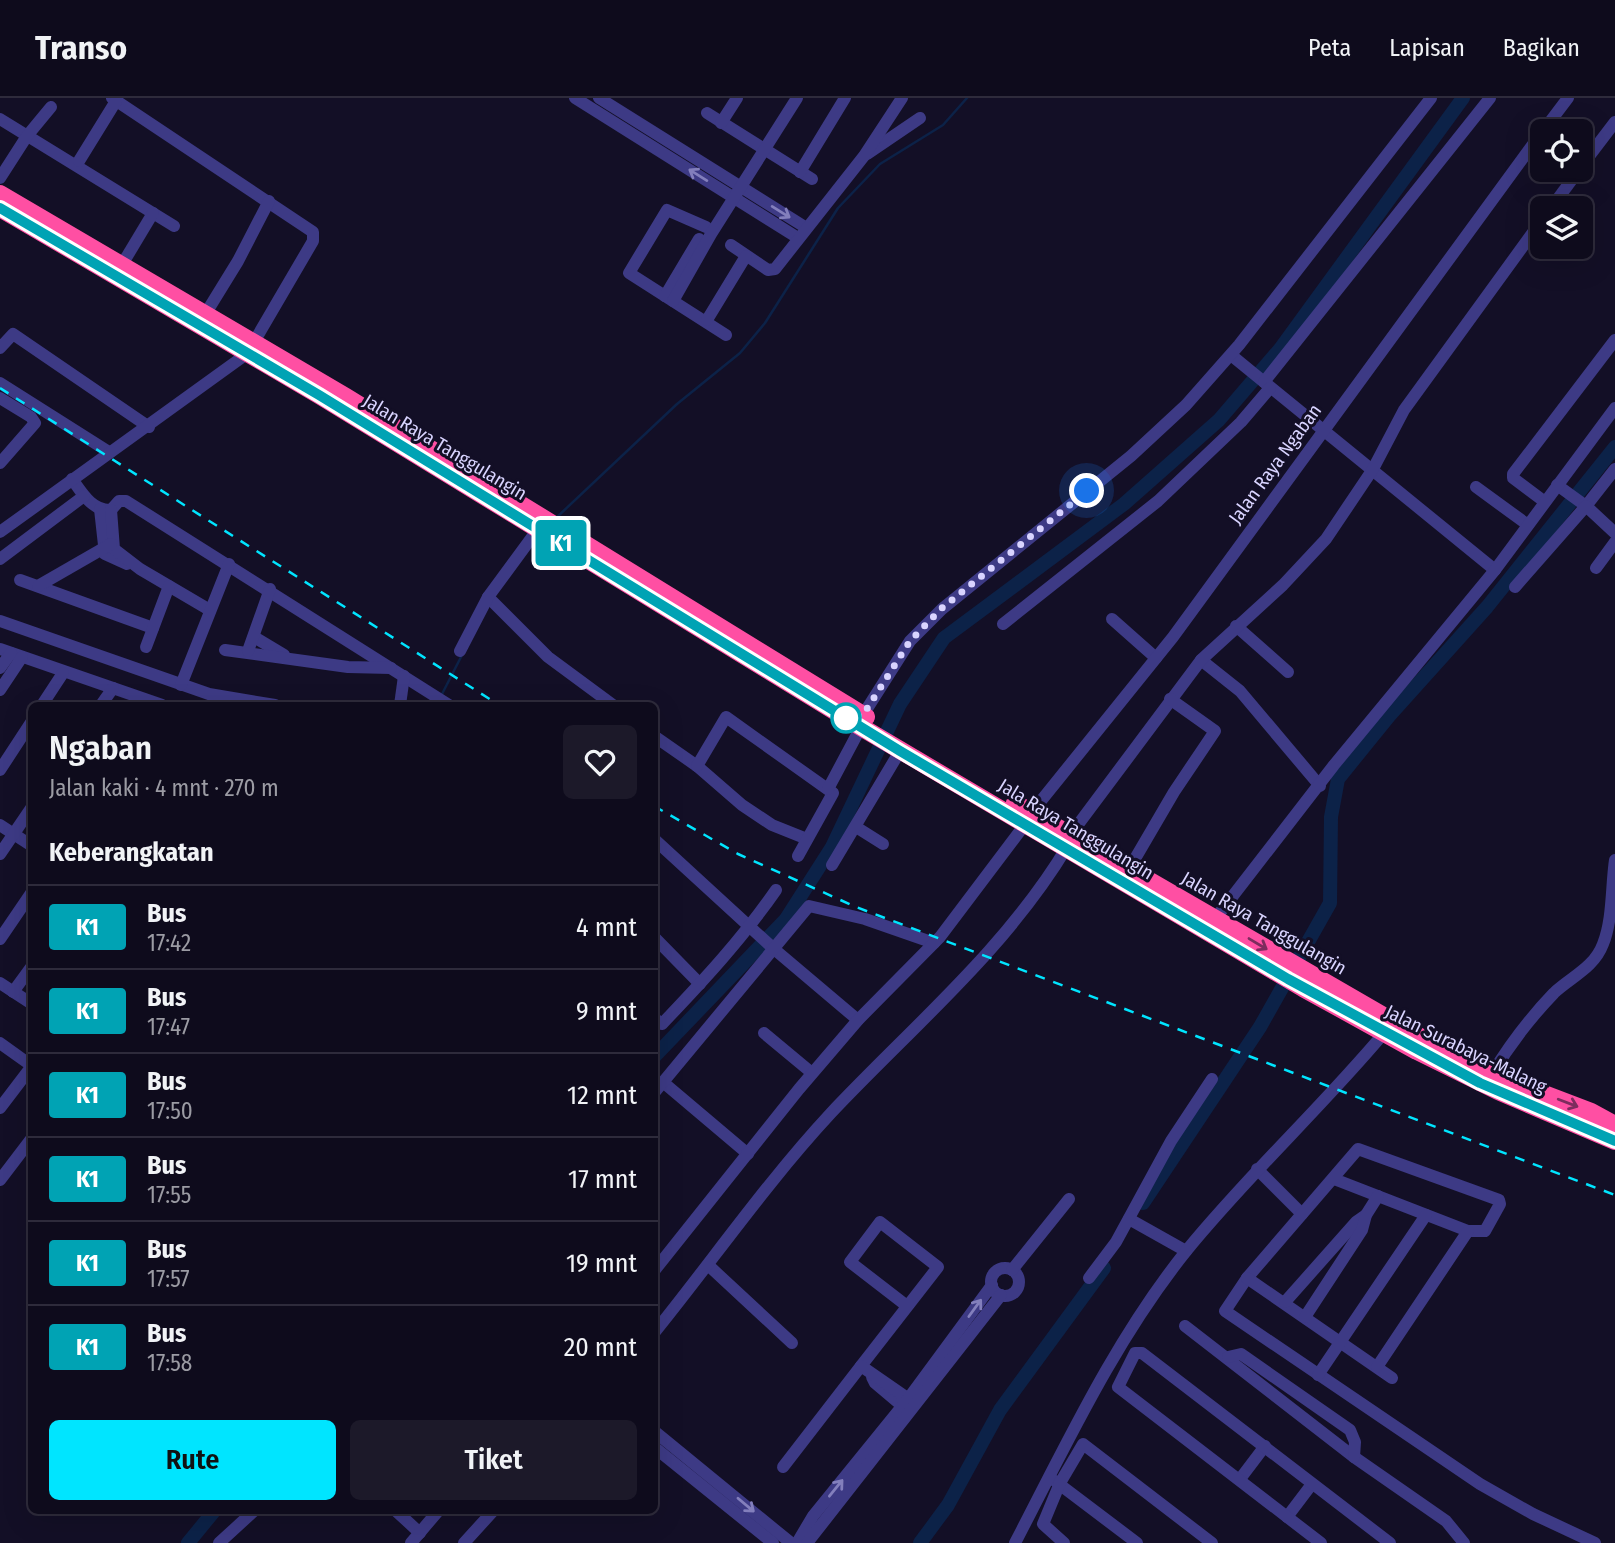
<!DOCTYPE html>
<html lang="id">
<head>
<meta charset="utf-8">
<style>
	body { margin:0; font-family:"Fira Sans Condensed",sans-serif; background:#1c1929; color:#f1f3f6; height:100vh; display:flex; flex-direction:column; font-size:26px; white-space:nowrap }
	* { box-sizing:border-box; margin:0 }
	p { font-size:23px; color:#9b9ba3 }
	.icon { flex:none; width:38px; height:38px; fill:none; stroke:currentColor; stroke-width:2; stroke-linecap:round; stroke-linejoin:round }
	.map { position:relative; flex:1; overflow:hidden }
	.side { position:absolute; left:28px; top:604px; width:630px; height:812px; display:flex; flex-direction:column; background:#0e0b1c; border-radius:10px; box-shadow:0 7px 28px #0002,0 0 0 2px #2e2b3b }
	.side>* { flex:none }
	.badge { padding:0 14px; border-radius:5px; font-size:24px; line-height:46px }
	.controls { position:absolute; left:1530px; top:21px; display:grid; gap:14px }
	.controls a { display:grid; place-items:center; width:63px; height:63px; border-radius:10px; background:#0e0b1c; box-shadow:0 7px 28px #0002,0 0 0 2px #2e2b3b; font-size:35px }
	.you { position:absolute; width:35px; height:35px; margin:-18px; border:5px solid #fff; border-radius:50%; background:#1a73e8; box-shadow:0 0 0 10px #1a73e833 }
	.map>.badge { position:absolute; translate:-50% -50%; box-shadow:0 0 0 4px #fff }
	h2 { padding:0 21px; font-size:26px; line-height:63px }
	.round { display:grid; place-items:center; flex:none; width:74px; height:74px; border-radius:10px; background:#1c1929 }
	.summary { display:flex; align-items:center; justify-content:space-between; height:119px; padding:0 21px }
	h1 { font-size:33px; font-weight:600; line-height:52px }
	.primary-button { display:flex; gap:14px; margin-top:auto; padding:14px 21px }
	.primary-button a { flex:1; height:80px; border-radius:10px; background:#00e5ff; color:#111; font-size:28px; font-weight:600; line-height:80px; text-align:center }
	.primary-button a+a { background:#1c1929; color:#f1f3f6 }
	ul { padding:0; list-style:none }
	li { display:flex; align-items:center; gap:21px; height:84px; padding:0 21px; border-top:2px solid #2e2b3b }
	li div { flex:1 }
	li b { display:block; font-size:26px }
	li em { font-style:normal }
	li .badge { min-width:77px; font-weight:700; text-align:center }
	header { display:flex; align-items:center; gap:42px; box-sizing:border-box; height:98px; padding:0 35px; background:#0e0b1c; border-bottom:2px solid #2e2b3b }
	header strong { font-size:33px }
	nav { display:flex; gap:38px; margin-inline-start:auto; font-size:24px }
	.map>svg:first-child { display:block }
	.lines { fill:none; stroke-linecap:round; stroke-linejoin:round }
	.stream { stroke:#0c2248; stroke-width:2.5 }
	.river { stroke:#0c2248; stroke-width:14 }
	.minor { stroke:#3d3a85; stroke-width:12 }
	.highway { stroke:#ff4fa3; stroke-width:18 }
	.rail { stroke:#00e5ff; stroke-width:2.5; stroke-dasharray:10 9; stroke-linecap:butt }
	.oneway { stroke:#837fbc }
	.oneway2 { stroke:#7d2c5e }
	.line-casing { stroke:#fff; stroke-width:16 }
	.line { stroke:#00a3b4; stroke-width:10 }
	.walk { stroke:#d9d4ff; stroke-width:7; stroke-dasharray:0 12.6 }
	.stop-dot { fill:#fff; stroke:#00a3b4; stroke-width:3.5 }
	.labels { text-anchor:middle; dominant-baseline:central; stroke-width:6; stroke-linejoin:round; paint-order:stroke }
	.street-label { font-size:19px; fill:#d9d4ff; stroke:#130f26 }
</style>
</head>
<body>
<header>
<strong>Transo</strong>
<nav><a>Peta</a><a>Lapisan</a><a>Bagikan</a></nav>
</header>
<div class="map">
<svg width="1615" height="1445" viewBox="0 0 1615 1445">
	<rect width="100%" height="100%" fill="#130f26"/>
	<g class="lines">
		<g class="stream">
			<path d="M556,420L677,306L740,255L765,225L838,110L880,66L943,27L967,0"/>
			<path d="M441,598L462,557"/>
		</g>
		<g class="river">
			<path d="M654,959L786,821L832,749L900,606L944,540L1124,406L1219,322L1280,251L1463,0"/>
			<path d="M1143,1105L1260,929L1330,805L1331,719L1338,681L1389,618L1487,509L1615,349"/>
			<path d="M188,1445L215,1412"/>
			<path d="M920,1445L948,1407L1000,1312L1104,1170"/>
		</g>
		<g class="minor">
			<path d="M112,0L313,134V143L254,244"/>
			<path d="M575,0L798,140"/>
			<path d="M599,0L805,129"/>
			<path d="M707,15L812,81"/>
			<path d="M0,21L174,128"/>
			<path d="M721,25L737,0"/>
			<path d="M1543,33L1568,0"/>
			<path d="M867,56L920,20"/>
			<path d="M79,63L116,3"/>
			<path d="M1580,70L1615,24"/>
			<path d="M800,74L845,0"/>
			<path d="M0,80L27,38L51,9"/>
			<path d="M1551,110L1579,72"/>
			<path d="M706,129L667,112L629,175L726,237"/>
			<path d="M731,147L768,172L775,171L864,58L902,0"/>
			<path d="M123,165L153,115"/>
			<path d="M665,198L699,141"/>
			<path d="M673,203L711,136L797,0"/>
			<path d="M206,215L238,163L269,103"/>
			<path d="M707,222L746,158"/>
			<path d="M0,250L13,236L149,329"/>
			<path d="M1231,257L1495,472"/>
			<path d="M1264,284L1490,0"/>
			<path d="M0,285L109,354"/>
			<path d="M0,300L31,319L35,325L0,365"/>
			<path d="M72,381C82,395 92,413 111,412L119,403H126L449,607"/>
			<path d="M1557,387L1586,408L1615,371"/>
			<path d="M1476,389L1528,427"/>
			<path d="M1545,404L1513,380V376L1615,242"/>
			<path d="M100,411L105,456L127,466"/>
			<path d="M111,412L114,451L140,471L208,511"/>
			<path d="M0,434L248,255"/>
			<path d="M0,461L84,398"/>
			<path d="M1596,470L1615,444"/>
			<path d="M20,482L153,530"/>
			<path d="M38,488L111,446"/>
			<path d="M1515,489L1586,408L1615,435"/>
			<path d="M488,499L548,559L613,607"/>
			<path d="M1112,521L1156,560"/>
			<path d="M0,523L209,596L275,607"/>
			<path d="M1003,526L1158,403L1241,324L1270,290"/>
			<path d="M1236,528L1288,574"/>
			<path d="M254,539L284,557"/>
			<path d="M146,549L169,488"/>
			<path d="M0,551L162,607"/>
			<path d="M225,552L348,569L391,570"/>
			<path d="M248,553L270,491"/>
			<path d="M460,553L488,499L538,431"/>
			<path d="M1201,562L1240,593L1320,688"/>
			<path d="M0,570L11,555"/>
			<path d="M181,587L229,466"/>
			<path d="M0,592L22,559"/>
			<path d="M42,607L63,575"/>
			<path d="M101,607L113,590"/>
			<path d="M400,607L404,578"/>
			<path d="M863,617L910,543L942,511L1131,358L1186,307L1239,247L1431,0"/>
			<path d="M654,638L697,668L742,707L772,727L807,741"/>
			<path d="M697,668L726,619L833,695L798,758"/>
			<path d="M0,672L32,623"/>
			<path d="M828,691L861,629"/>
			<path d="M1032,714L1173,539L1542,34"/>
			<path d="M0,727L32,748"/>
			<path d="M856,729L883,746"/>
			<path d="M1071,736L1201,562L1283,487L1326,441L1373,371L1404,312L1542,122"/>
			<path d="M654,741L774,851L858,922"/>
			<path d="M0,756L32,709"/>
			<path d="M832,767L900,653"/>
			<path d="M1129,771L1174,694L1215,633L1170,601"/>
			<path d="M1215,821L1334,667L1495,472L1615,310"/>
			<path d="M654,839L700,886"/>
			<path d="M0,841L32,794"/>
			<path d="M0,885L32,906"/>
			<path d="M13,894L32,868"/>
			<path d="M654,920L662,926C703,883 742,841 776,792"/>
			<path d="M764,935L812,975"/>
			<path d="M0,945L32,968"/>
			<path d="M1492,976C1510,946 1530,920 1554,895C1571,879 1594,870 1603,846C1613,821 1611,789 1615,762"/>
			<path d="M664,985L748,1056"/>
			<path d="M654,995L809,808L865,821L934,845"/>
			<path d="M0,1010L32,968"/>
			<path d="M1257,1071L1302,1116"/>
			<path d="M1334,1081L1468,1133H1485L1500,1106L1499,1102L1358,1051L1247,1180L1225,1213L1480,1386L1533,1416L1595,1445"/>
			<path d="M0,1082L32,1040"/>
			<path d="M1129,1121L1186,1153"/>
			<path d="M708,1167L792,1245"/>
			<circle cx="1005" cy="1184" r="14"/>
			<path d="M1012,1172L1069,1101"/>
			<path d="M654,1173L799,991L858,922L940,839L1026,725"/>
			<path d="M1089,1180L1116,1144L1171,1043L1212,981"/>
			<path d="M1247,1180L1392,1280"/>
			<path d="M1285,1204L1356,1124L1366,1117"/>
			<path d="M1305,1219L1362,1132L1366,1117L1378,1098"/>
			<path d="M1185,1228L1354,1359L1446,1423L1464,1445"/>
			<path d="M654,1235C713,1162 767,1084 831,1015C912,929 1005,852 1067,749"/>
			<path d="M1228,1259L1241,1256L1350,1332L1355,1344L1354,1359"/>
			<path d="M861,1268L938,1169L880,1124L850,1164L907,1208"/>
			<path d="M1377,1269L1468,1133"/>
			<path d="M1318,1277L1426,1117"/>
			<path d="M872,1279L875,1285L907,1312"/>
			<path d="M654,1333L791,1445"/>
			<path d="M654,1349L773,1445"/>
			<path d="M783,1369L861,1268L913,1304"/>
			<path d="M1240,1381L1265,1348"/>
			<path d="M1055,1383L1137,1445"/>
			<path d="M395,1412L420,1435"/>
			<path d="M1287,1419L1312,1386"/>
			<path d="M219,1445L255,1412"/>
			<path d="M411,1445L439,1412"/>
			<path d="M464,1445L494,1412"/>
			<path d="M797,1445L813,1418L908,1301L992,1187"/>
			<path d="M807,1445L1001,1197"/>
			<path d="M1015,1445C1067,1345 1116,1240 1187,1152C1249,1076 1321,1010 1384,935"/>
			<path d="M1064,1445L1043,1426L1060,1385L1083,1346L1212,1445"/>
			<path d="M1321,1445L1118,1289L1135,1255H1142L1390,1445"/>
		</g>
		<g class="highway">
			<path d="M0,96L346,299L866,619"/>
			<path d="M0,110L319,297L861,629L1303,890L1417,953L1498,993L1615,1043"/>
			<path d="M1015,705L1418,938L1492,976L1591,1014L1615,1027"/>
		</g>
		<g class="rail">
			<path d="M0,290L499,607"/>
			<path d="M654,708L738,756L856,809L1615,1097"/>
		</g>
	</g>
	<defs><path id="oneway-shaft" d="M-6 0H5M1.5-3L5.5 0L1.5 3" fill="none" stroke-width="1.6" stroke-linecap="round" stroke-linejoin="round" transform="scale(1.75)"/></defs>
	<g class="oneway">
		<use href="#oneway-shaft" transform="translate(698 77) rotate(-148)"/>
		<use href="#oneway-shaft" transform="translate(781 114) rotate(32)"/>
		<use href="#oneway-shaft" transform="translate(975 1210) rotate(-54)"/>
		<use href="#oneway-shaft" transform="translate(836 1390) rotate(-51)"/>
		<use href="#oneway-shaft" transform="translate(746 1407) rotate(40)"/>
	</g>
	<g class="oneway2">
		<use href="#oneway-shaft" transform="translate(1258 846) rotate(31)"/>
		<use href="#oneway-shaft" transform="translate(1568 1005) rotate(21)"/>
	</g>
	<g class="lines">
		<defs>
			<path id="line" d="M0,110L319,297L900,653L1288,881L1480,985L1615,1043"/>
		</defs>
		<use href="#line" class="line-casing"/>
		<use href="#line" class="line"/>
		<path class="walk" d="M846,620L863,617L910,543L942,510L1087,393"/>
	</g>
	<circle class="stop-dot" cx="846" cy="620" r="14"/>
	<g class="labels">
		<g class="street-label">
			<text transform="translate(445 349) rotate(31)">Jalan Raya Tanggulangin</text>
			<text transform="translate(1275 366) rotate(-54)">Jalan Raya Ngaban</text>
			<text transform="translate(1076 731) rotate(31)">Jala Raya Tanggulangin</text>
			<text transform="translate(1264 825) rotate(30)">Jalan Raya Tanggulangin</text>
			<text transform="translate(1466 951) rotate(26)">Jalan Surabaya-Malang</text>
		</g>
	</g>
</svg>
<div class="controls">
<a><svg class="icon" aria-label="locate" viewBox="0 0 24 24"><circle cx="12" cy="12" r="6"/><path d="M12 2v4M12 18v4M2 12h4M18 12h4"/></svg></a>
<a><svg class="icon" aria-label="layers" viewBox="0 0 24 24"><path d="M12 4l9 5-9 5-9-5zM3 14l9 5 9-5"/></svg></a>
</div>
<div class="you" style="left:1087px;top:393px"></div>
<b class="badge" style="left:561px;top:445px;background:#00a3b4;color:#fff">K1</b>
<section class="side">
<div class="summary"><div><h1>Ngaban</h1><p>Jalan kaki · 4 mnt · 270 m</p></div><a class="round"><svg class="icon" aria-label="heart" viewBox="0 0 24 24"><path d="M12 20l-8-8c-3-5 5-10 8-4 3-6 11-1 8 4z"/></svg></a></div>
<h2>Keberangkatan</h2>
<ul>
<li><span class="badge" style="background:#00a3b4;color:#fff">K1</span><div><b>Bus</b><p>17:42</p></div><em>4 mnt</em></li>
<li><span class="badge" style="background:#00a3b4;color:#fff">K1</span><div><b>Bus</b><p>17:47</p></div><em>9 mnt</em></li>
<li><span class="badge" style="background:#00a3b4;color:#fff">K1</span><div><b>Bus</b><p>17:50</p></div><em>12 mnt</em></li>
<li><span class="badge" style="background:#00a3b4;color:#fff">K1</span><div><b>Bus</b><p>17:55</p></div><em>17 mnt</em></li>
<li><span class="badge" style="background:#00a3b4;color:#fff">K1</span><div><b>Bus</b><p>17:57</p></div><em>19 mnt</em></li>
<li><span class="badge" style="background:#00a3b4;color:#fff">K1</span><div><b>Bus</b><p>17:58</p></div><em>20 mnt</em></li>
</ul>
<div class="primary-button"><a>Rute</a><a>Tiket</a></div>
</section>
</div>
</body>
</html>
